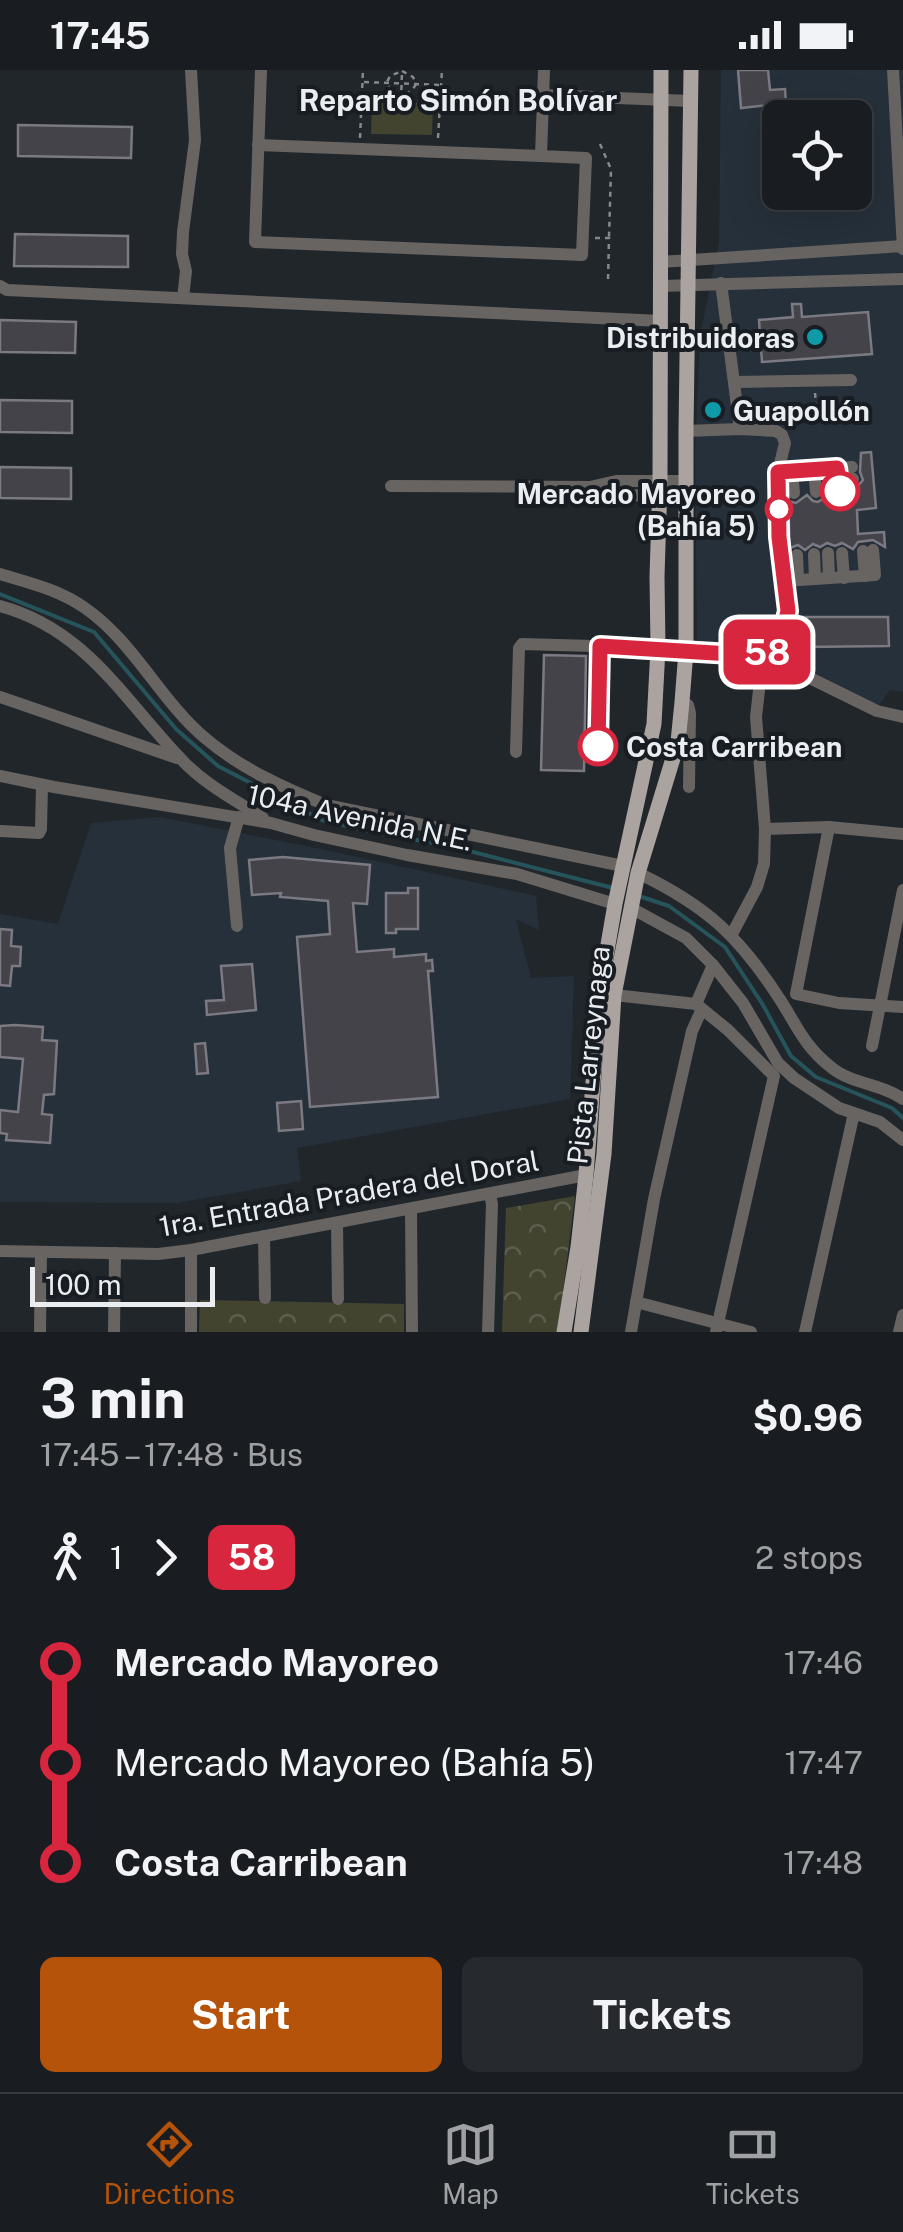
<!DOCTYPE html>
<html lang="en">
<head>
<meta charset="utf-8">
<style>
	body { margin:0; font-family:"Public Sans",sans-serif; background:#26292d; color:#f1f3f6; height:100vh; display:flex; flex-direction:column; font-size:38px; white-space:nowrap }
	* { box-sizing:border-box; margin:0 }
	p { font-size:32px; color:#9fa1a5 }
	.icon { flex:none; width:55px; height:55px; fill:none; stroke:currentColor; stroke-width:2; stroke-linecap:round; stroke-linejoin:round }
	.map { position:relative; height:1262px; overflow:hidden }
	.side { display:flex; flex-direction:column; background:#191c20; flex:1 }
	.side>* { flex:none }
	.badge { padding:0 20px; border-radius:15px; font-size:35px; line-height:65px }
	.fabs { position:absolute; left:762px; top:30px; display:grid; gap:20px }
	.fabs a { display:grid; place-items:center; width:110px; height:110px; border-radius:15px; background:#191c20; box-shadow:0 10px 40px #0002,0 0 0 2px #373a3e; font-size:50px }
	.scale { position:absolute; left:30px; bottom:25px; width:185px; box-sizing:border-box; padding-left:10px; border:5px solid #eaeef1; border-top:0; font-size:28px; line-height:35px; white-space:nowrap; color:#eaeef1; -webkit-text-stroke:8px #171d22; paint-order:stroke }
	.map>.badge { position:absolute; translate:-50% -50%; box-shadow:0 0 0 5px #fff }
	.legs { display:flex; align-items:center; gap:15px; height:110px; padding:0 40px; font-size:32px }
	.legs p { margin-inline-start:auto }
	.summary { display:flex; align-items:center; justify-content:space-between; height:170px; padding:0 40px }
	h1 { font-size:55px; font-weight:700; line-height:75px }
	.primary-button { display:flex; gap:20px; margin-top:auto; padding:20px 40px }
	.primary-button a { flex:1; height:115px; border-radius:15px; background:#b45309; color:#fff; font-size:40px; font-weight:700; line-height:115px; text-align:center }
	.primary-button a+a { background:#26292d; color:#f1f3f6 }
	ul { padding:0 40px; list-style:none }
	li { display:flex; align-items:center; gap:35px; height:100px; font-size:38px }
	li i { display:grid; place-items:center; width:15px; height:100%; margin:0 12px; background:currentColor }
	li i::after { content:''; width:25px; height:25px; margin:-12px; border:8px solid; border-radius:50%; background:#191c20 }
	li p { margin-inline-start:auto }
	li:first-child i { background:linear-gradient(#0000 50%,currentColor 0) }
	li:last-child i { background:linear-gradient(currentColor 50%,#0000 0) }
	.status { display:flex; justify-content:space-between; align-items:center; height:70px; padding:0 50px; background:#191c20; direction:ltr }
	.status svg { height:28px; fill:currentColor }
	.dock { display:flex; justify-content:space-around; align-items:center; height:140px; border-top:2px solid #373a3e; background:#191c20; font-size:28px; color:#9fa1a5 }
	.dock a { display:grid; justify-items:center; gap:5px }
	.dock .active { color:#b45309 }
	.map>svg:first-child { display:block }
	.built { fill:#26303a; fill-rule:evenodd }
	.park { fill:url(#park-crowns) }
	.garden { fill:#424430 }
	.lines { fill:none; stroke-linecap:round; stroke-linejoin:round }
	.stream { stroke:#26545b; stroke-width:4 }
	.building { fill:#45434a; stroke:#7b7981; stroke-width:2.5 }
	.path { stroke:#85898d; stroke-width:2.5; stroke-dasharray:5 5; stroke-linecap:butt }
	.minor { stroke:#686462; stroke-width:12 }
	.major { stroke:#aaa39f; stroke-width:15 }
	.line-1-casing { stroke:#fff; stroke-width:22 }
	.line-1 { stroke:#d7263d; stroke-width:15 }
	.culture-dot { fill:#0f9aa8; stroke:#171d22; stroke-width:4 }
	.stop-1-dot { fill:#fff; stroke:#d7263d; stroke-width:5 }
	.labels { text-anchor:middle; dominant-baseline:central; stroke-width:8; stroke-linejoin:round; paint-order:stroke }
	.poi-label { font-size:28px; font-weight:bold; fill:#eaeef1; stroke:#171d22; text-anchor:end }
	.stop-label { font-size:28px; font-weight:bold; fill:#eaeef1; stroke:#171d22; text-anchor:end }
	.street-label { font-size:28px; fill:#eaeef1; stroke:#171d22 }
	.neighbourhood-label { font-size:30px; font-weight:bold; fill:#eaeef1; stroke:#171d22 }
</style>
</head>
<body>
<div class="status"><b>17:45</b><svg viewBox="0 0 49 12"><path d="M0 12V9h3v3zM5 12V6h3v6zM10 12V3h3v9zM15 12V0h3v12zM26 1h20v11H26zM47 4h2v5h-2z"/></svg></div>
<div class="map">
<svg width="903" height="1262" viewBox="0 0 903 1262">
	<defs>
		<pattern id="park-crowns" width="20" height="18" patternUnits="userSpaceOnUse" patternTransform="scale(2.5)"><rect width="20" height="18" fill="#424430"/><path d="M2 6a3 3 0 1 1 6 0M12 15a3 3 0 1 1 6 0" fill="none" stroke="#5d5f4e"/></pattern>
	</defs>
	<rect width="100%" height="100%" fill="#21262b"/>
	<g class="built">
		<path d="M721,0H903V622L890,620L879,635L802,602L763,574L697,573L695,384L700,266L719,173ZM780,48H855V122H780Z"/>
		<path d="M160,747L326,780L536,826L539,860L516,849L531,908L574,906L570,1029L297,1078L301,1111L177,1133L0,1132V844L58,854L91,753Z"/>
	</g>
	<g class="park">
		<path d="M575,1126L558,1262H502L506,1138Z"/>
		<path d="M200,1230L404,1234V1262H199Z"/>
	</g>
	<path class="garden" d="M372,32L433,33L432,65L371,64Z"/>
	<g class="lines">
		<g class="stream">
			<path d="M0,524L94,562L176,659L218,696L322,750L377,763L450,776L613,818"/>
			<path d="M636,825L669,836L725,877L763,935L791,986L816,1007L892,1038L903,1048"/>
		</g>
	</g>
	<g class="building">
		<path d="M738,0H768L770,20L785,19L786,33L741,38Z"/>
		<path d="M18,55L132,57L131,88L18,86Z"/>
		<path d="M15,164L128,166V197L14,196Z"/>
		<path d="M792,234H801L802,247L868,242L872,284L762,292L759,250L793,247Z"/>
		<path d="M0,250L76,252L75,283L0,282Z"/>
		<path d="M0,330L72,331V363L0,362Z"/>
		<path d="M871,382L876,438L857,440L858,464L884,462L885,477L873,470L858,472L853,479L842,473L835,476L827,473L820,477L813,474L805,480L798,475L790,478L788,431L796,433L807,425L813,431L818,432L824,428L834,432L839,429L842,422L856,421V418L863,410L860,402L861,383Z"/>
		<path d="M0,397L71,398V429L0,428Z"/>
		<path d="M803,547H888L889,576L804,577Z"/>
		<path d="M544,585L586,586L584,701L541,700Z"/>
		<path d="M283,787L370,795L367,834L353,833L357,882L394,879V887L426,884V891L432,890L433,901H428L438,1027L310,1037L297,867L330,864L328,831L280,827L281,823L252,825L249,790Z"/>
		<path d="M408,818H418V859H396V863H386V823H408Z"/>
		<path d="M0,859L12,860L11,876L21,877L20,896H12L10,916L0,915Z"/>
		<path d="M252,894L256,940L207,945L206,931L224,930L221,896Z"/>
		<path d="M15,955L43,957L42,970L57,971L54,1024L44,1025L42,1044L52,1045L50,1073L6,1070L7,1064L0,1063V1040L18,1042L23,989L0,987V956Z"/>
		<path d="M205,973L208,1003L197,1004L195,974Z"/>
		<path d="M301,1031L303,1059L279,1061L277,1033Z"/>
	</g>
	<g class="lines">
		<g class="path">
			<path d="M402,1L413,7L416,14C409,28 391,28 387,12L390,6Z"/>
			<path d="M364,12L441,15"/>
			<path d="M401,30L402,2"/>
			<path d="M360,68L363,0"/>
			<path d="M438,68L442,0"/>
			<path d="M600,74L611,99L609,168"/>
			<path d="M595,168H609L608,211"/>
			<path d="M815,323L817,346"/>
		</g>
		<g class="minor">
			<path d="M261,0L255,172L582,185L586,88L541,86L544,0"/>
			<path d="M893,0L903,179"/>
			<path d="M543,25L691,31"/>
			<path d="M258,75L541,86"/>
			<path d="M660,192L903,176"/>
			<path d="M721,213L740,359"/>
			<path d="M0,216L7,220L661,251"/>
			<path d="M661,216L903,209"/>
			<path d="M183,228L186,201L182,184L183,162L195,70L191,0"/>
			<path d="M735,312L851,310"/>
			<path d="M686,361L740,359L776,361L782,365L785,373L778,402L779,467L788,541L782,565L763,585L756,647L765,759L764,794L757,817L732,864"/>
			<path d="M843,397L848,406L853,409"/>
			<path d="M829,398L832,422"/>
			<path d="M814,399L816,422"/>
			<path d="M792,401L794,423"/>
			<path d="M778,402L852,397"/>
			<path d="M391,416L590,417L616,411H685"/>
			<path d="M592,417L616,425L685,426"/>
			<path d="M863,481L865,506"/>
			<path d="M828,483L829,508"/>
			<path d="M842,483L844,508"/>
			<path d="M814,484L815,509"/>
			<path d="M797,485L798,510"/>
			<path d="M0,504C30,513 60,520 85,538C134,572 160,630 205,668C240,698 284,718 326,735L623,796"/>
			<path d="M785,511L875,505L873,480"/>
			<path d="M0,536C86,559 124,630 181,689C204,714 235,730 263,748"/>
			<path d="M0,627L177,688"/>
			<path d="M682,632L688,635L690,643L689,717"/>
			<path d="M598,677L600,576"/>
			<path d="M516,682L519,578L522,574L664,578L763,585L877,641L903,647"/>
			<path d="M0,706L54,717L271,753L314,765L407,785L517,804L615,834"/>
			<path d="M829,757L796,924L839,933L903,937"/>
			<path d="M765,759L829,757L903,764"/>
			<path d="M0,761L39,763L41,759L42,715"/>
			<path d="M638,803C707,836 740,867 781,931C798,958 805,977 832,998C852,1014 882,1014 903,1029"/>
			<path d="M631,838L686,868L713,895L743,933L778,993L794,1008L839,1038L880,1052L903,1070"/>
			<path d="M237,856L230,778L239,747"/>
			<path d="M614,925L696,934L728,960L774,1006L716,1262"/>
			<path d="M696,934L713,895"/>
			<path d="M872,976L903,820"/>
			<path d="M411,1140L412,1262"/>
			<path d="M337,1153L338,1229"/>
			<path d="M264,1166L265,1228"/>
			<path d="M0,1181L158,1184L191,1180L586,1105"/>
			<path d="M636,1232L751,1262"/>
			<path d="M40,1262L41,1182"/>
			<path d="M114,1262L115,1183"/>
			<path d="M191,1262V1180"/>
			<path d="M488,1262L492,1134L490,1125"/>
			<path d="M631,1262L654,1129L692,961L702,939"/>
			<path d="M805,1262L854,1043"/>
			<path d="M899,1262L903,1245"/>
		</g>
		<g class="major">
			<path d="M564,1262L578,1177L586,1105L600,921L615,834L654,654L658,578L657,507L660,411L661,0"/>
			<path d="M581,1262L604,1084L614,925L638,803L678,672L682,632L686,581V361L691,0"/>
		</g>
	</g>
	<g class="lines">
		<defs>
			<path id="line-1" d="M598,676L600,576L764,586L782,565L788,541L779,467L778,402L837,398L840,421"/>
		</defs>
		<use href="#line-1" class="line-1-casing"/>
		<use href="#line-1" class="line-1"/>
	</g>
	<g class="culture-dot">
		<circle cx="815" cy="267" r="10"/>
		<circle cx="713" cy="340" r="10"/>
	</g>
	<g class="stop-1-dot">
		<circle cx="840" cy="421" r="18"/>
		<circle cx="779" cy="439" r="12"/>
		<circle cx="598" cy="676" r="18"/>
	</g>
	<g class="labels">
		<g class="poi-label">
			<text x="795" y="267">Distribuidoras</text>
			<text x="733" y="340" text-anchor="start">Guapollón</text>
		</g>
		<g class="stop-label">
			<text x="756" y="423">Mercado Mayoreo<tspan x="756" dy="32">(Bahía 5)</tspan></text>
			<text x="626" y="676" text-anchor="start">Costa Carribean</text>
		</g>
		<g class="street-label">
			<text transform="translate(360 747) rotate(12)">104a Avenida N.E.</text>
			<text transform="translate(588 985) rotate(-84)">Pista Larreynaga</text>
			<text transform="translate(349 1123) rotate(-10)">1ra. Entrada Pradera del Doral</text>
		</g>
		<g class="neighbourhood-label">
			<text x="458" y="30">Reparto Simón Bolívar</text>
		</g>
	</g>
</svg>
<div class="fabs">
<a><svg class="icon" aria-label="locate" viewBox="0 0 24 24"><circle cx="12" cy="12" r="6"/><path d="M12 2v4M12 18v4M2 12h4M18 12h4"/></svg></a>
</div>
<div class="scale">100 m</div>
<b class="badge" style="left:767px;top:582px;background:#d7263d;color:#fff">58</b>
</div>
<section class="side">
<div class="summary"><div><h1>3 min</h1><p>17:45 – 17:48 · Bus</p></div><b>$0.96</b></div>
<div class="legs"><svg class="icon" aria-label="walk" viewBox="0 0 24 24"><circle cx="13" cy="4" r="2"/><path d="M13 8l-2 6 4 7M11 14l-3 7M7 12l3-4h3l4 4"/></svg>1<svg class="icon" aria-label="forward" viewBox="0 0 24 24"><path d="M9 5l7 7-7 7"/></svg><b class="badge" style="background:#d7263d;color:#fff">58</b><p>2 stops</p></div>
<ul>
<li><i style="color:#d7263d"></i><b>Mercado Mayoreo</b><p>17:46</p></li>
<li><i style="color:#d7263d"></i><span>Mercado Mayoreo (Bahía 5)</span><p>17:47</p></li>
<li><i style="color:#d7263d"></i><b>Costa Carribean</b><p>17:48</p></li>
</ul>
<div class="primary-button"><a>Start</a><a>Tickets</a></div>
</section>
<nav class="dock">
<a class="active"><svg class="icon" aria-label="directions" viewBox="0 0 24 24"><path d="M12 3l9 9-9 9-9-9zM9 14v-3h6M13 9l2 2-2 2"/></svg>Directions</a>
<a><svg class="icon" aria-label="map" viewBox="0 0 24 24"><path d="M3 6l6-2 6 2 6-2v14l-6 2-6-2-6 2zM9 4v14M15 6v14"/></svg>Map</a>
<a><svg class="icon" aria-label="tickets" viewBox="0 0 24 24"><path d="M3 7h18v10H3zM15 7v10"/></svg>Tickets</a>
</nav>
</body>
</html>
